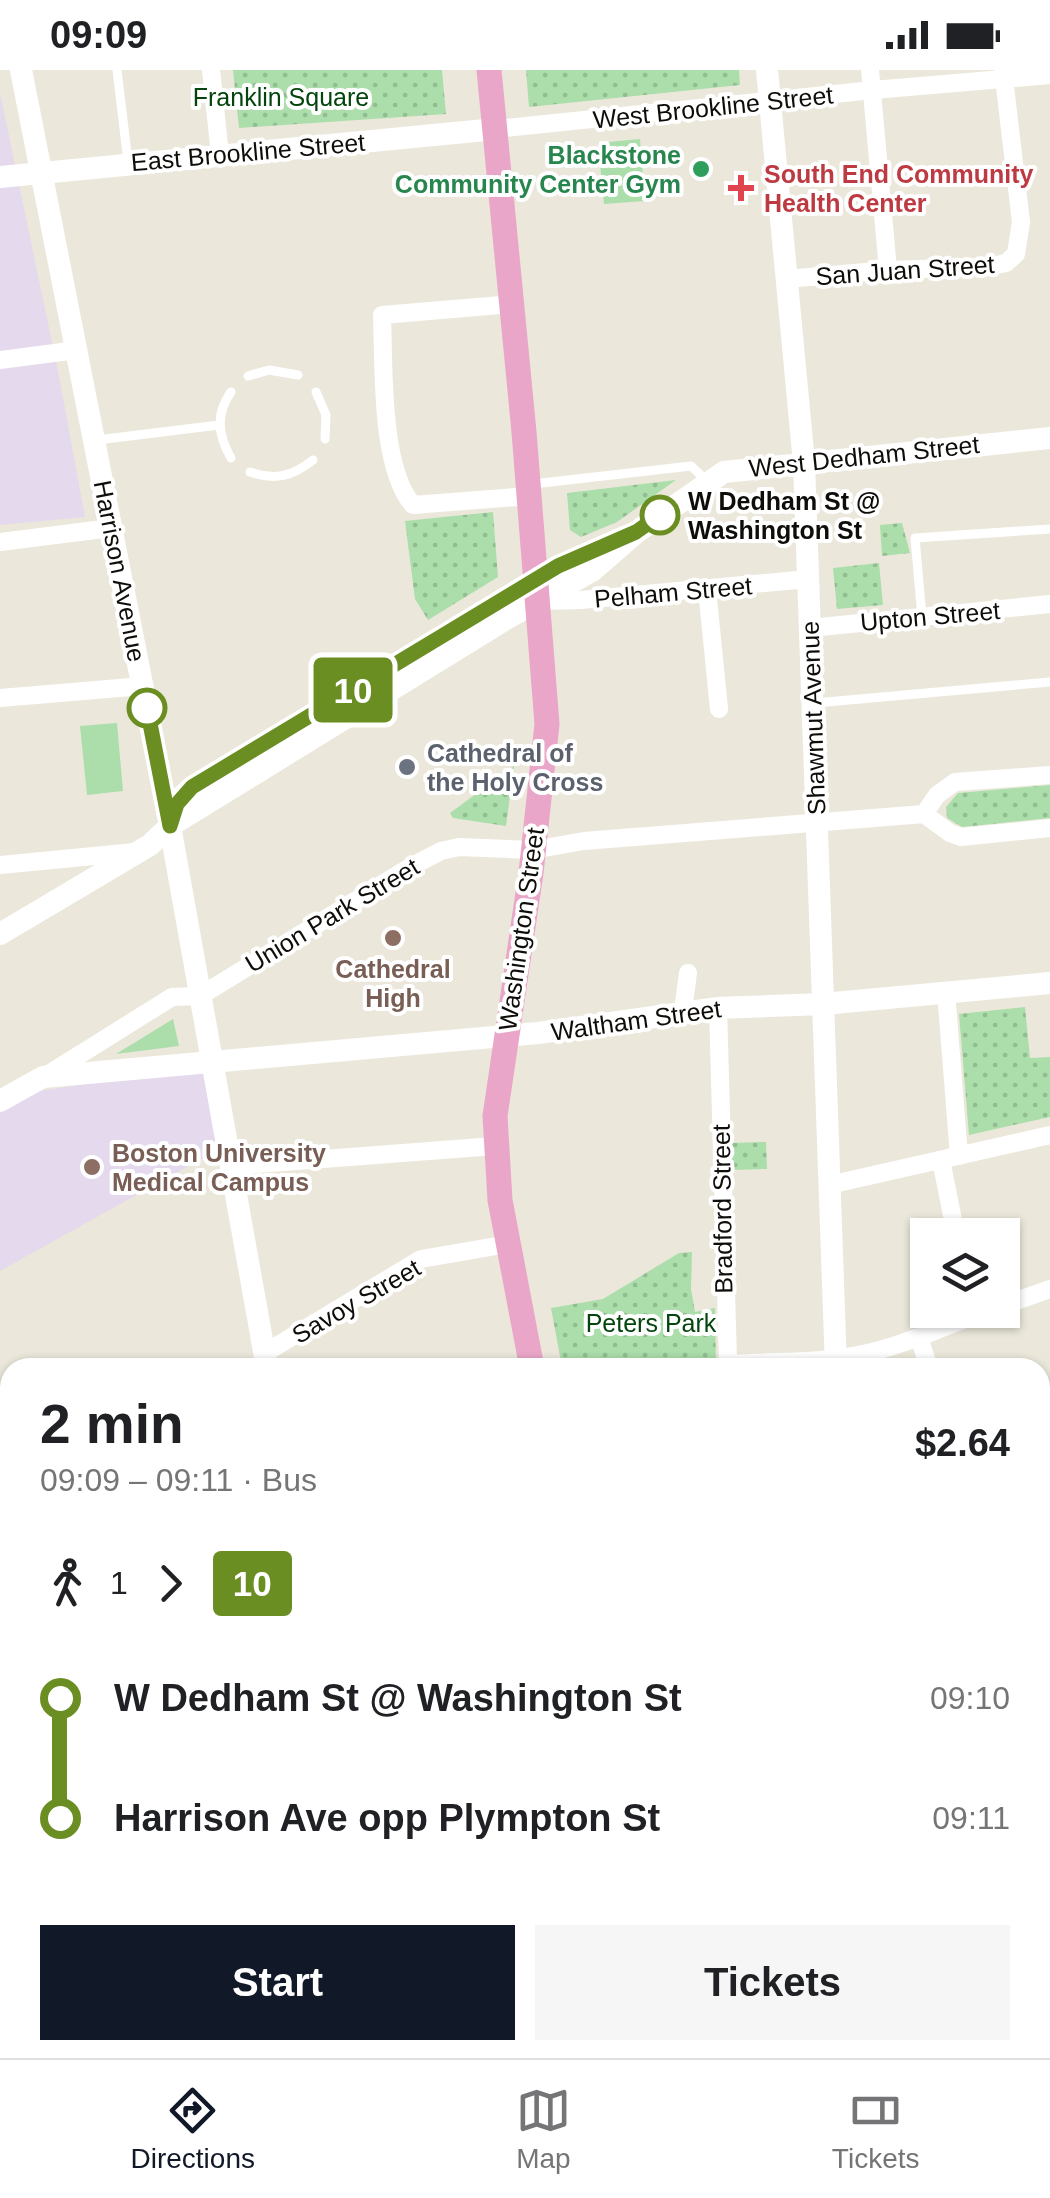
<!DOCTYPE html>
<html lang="en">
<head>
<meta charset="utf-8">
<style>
	body { margin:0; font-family:Arial,sans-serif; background:#f6f6f6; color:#202124; height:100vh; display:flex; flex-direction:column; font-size:38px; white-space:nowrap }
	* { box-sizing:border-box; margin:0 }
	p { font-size:32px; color:#757577 }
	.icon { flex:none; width:55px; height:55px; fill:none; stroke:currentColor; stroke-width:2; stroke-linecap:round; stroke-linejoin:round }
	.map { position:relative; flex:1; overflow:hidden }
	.panel { position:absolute; left:0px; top:1288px; width:1050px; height:702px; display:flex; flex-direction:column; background:#fff; border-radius:30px 30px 0 0; box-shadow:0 2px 8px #0004 }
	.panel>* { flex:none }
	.badge { padding:0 20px; border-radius:8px; font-size:35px; line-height:65px }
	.tools { position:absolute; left:910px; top:1148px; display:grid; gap:20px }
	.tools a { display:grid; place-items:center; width:110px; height:110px; border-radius:0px; background:#fff; box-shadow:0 2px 8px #0004; font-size:50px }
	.map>.badge { position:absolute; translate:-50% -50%; box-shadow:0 0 0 5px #fff }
	.legs { display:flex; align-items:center; gap:15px; height:110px; padding:0 40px; font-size:32px }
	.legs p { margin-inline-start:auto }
	.overview { display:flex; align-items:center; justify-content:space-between; height:170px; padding:0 40px }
	h1 { font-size:55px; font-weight:700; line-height:75px }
	.cta { display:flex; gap:20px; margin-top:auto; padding:20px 40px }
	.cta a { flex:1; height:115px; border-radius:0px; background:#111827; color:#fff; font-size:40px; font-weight:700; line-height:115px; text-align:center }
	.cta a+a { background:#f6f6f6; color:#202124 }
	ul { padding:0 40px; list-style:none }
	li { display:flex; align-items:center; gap:35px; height:120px; font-size:38px }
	li i { display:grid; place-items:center; width:15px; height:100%; margin:0 12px; background:currentColor }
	li i::after { content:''; width:25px; height:25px; margin:-12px; border:8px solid; border-radius:50%; background:#fff }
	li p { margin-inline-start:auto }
	li:first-child i { background:linear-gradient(#0000 50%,currentColor 0) }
	li:last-child i { background:linear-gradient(currentColor 50%,#0000 0) }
	.status { display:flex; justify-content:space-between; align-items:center; height:70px; padding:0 50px; background:#fff; direction:ltr }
	.status svg { height:28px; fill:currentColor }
	.tab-bar { display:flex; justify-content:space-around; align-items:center; height:140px; border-top:2px solid #e0e0e0; background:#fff; font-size:28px; color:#757577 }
	.tab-bar a { display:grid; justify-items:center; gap:5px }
	.tab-bar .active { color:#111827 }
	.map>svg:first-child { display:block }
	.built { fill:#e0dbc6 }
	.education { fill:#e5d9ed }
	.grass { fill:url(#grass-tufts) }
	.park { fill:url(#park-dots) }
	.pitch { fill:#abdeaa }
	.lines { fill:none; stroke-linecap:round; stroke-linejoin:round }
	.lane { stroke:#fff; stroke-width:9 }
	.street { stroke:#fff; stroke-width:18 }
	.secondary { stroke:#fff; stroke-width:22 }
	.primary { stroke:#eaa6c8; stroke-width:25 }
	.line-1-casing { stroke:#fff; stroke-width:22 }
	.line-1 { stroke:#6b8e23; stroke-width:15 }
	.leisure-dot { fill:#2e9e5b; stroke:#fff; stroke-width:4 }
	.health-dot { fill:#e0444e; stroke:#fff; stroke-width:4 }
	.stop-1-dot { fill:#fff; stroke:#6b8e23; stroke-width:5 }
	.worship-dot { fill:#6b7280; stroke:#fff; stroke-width:4 }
	.education-dot { fill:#8d6e63; stroke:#fff; stroke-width:4 }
	.labels { text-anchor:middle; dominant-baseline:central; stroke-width:8; stroke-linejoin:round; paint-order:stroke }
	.park-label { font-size:25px; fill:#03450c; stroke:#fff }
	.street-label { font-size:25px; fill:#0e0d09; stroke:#fff }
	.leisure-label { font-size:25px; font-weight:bold; fill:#27864d; stroke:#fff; text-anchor:end }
	.health-label { font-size:25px; font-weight:bold; fill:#be3a42; stroke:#fff; text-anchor:start }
	.stop-label { font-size:25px; font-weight:bold; fill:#0e0d09; stroke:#fff; text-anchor:start }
	.worship-label { font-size:25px; font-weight:bold; fill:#5b616d; stroke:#fff; text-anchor:start }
	.education-label { font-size:25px; font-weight:bold; fill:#785e54; stroke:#fff }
</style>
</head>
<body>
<div class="status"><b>09:09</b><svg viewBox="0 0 49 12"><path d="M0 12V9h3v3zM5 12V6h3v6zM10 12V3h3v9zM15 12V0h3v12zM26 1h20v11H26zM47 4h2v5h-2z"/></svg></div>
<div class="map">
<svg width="1050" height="1988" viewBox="0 0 1050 1988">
	<defs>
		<pattern id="grass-tufts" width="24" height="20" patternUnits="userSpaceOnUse" patternTransform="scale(2.5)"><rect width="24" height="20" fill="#abdeaa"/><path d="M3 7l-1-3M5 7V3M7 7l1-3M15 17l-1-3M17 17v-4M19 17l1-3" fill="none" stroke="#92bd91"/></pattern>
		<pattern id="park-dots" width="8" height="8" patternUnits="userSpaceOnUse" patternTransform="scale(2.5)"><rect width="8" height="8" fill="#abdeaa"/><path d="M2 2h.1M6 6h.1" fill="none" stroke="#92bd91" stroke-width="1.8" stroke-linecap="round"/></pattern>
	</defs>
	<rect width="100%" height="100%" fill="#ebe8db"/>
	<path class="built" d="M0,1331L10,1347V1525L0,1531Z"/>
	<g class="education">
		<path d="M0,23L59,306L85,447L0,455Z"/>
		<path d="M205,1003L219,1079L0,1201V1039L31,1022L138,1007Z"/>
	</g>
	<path class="grass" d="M173,949L179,976L116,984Z"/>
	<g class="park">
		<path d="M233,0H442L446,44L239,58Z"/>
		<path d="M526,0H739L740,15L529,37Z"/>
		<path d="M676,410L617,452L581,467L570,460L567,423Z"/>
		<path d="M493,442L498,507L428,550L415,529L405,451Z"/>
		<path d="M902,453L910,483L882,486L880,455Z"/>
		<path d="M879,493L883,535L837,539L833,498Z"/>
		<path d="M514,696L506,756L453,748L450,743Z"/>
		<path d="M1050,715V748L962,757L947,748L946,737L958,723Z"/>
		<path d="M1025,937L1030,988L1050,987V1047L969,1065L959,944Z"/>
		<path d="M766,1072L767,1099L731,1100V1073Z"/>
		<path d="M692,1182L691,1219L695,1242L715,1238L716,1297H562L551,1238L603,1229L679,1183Z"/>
	</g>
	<g class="pitch">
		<path d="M640,69L645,131L604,134L598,73Z"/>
		<path d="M117,653L123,721L87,725L80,656Z"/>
		<path d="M10,1557V1798L0,1804V1563Z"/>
	</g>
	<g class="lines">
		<g class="lane">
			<path d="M117,0L128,92"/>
			<path d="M248,306L269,300L298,305"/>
			<path d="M231,322C215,344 218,366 231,388"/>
			<path d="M316,322L326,345L325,369"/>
			<path d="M97,370L219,355"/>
			<path d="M250,402C275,411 293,406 313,390"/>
			<path d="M533,414L691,396L706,410"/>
			<path d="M922,547L915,468L1050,459"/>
			<path d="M815,633L1050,612"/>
			<path d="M1040,1480L1050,1474"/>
			<path d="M189,1980L194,1988"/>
			<path d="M141,1988L153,1980"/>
		</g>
		<g class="street">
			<path d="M211,0L220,85"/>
			<path d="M870,0L888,200"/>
			<path d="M496,59L873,20L1050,5"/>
			<path d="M786,209L888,200L987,197L1006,193L1016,184L1021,152L1003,0"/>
			<path d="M512,234L382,245C384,296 380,398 413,435L529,426"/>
			<path d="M0,290L77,280"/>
			<path d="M0,472L111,458"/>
			<path d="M707,519L719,639"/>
			<path d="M539,531L581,530L808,509"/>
			<path d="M810,558L1050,534"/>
			<path d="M0,628L143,616"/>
			<path d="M924,744L937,725L955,712L1050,705"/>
			<path d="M0,795L135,782"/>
			<path d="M946,922L959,1086"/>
			<path d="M684,933L688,903"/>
			<path d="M718,938L728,1291L735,1294C776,1291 818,1293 858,1285C904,1276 946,1255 990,1240"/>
			<path d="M44,1007L172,927L200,926L412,796L441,781L459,777L533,780L584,771L924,744L950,763L961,767L1050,758"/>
			<path d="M941,1090L956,1165"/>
			<path d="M231,1096L495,1076"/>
			<path d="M829,1115L1050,1065"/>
			<path d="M1002,1236L1050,1219"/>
			<path d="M919,1267L929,1298"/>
			<path d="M265,1283L421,1189L508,1174"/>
			<path d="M1040,1378L1050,1374"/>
			<path d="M0,1546L10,1541"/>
			<path d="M1040,1669L1050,1663"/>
			<path d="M1040,1725L1050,1741"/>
			<path d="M1040,1830L1050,1822"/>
			<path d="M0,1869L10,1863"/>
			<path d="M7,1988L18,1980"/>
		</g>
		<g class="secondary">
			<path d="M21,0L170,756L267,1298"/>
			<path d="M767,0L804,393L836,1298"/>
			<path d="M0,107L496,59"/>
			<path d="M171,753L180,728L192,717L559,496L624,467"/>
			<path d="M0,864L150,775L170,756L506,549L592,501L637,462L724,402L1050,368"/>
			<path d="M0,1031L43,1007L538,963L718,938L823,934L1050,913"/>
			<path d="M1040,1897L1050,1912"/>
			<path d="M387,1980L390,1988"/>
			<path d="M425,1980L431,1988"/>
		</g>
		<g class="primary">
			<path d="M489,0L524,362L547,654L531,803L495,1046L500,1130L532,1298"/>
			<path d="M1040,1559L1050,1553"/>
			<path d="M794,1980L798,1988"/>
			<path d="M331,1988L343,1980"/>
		</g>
	</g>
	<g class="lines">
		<defs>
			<path id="line-1" d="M147,638L170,756L177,734L192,717L558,496L636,462L660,445"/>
		</defs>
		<use href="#line-1" class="line-1-casing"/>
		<use href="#line-1" class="line-1"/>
	</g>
	<circle class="leisure-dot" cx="701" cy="99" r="10"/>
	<path class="health-dot" d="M736 103h10v10h10v10h-10v10h-10v-10h-10v-10h10z"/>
	<g class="stop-1-dot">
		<circle cx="660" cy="445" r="18"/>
		<circle cx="147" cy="638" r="18"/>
	</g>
	<circle class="worship-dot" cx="407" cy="697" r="10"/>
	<g class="education-dot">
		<circle cx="393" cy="868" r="10"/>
		<circle cx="92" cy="1097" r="10"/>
	</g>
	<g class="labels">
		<g class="park-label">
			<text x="281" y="27">Franklin Square</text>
			<text x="651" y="1253">Peters Park</text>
		</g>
		<g class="street-label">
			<text transform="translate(713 37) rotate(-6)">West Brookline Street</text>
			<text transform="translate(248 82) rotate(-5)">East Brookline Street</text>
			<text transform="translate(905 200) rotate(-4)">San Juan Street</text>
			<text transform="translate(864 386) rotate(-6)">West Dedham Street</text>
			<text transform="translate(120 501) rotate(79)">Harrison Avenue</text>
			<text transform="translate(673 522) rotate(-5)">Pelham Street</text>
			<text transform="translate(930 546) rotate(-5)">Upton Street</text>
			<text transform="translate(813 648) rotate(-92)">Shawmut Avenue</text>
			<text transform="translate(332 845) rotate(-31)">Union Park Street</text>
			<text transform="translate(521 859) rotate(-82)">Washington Street</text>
			<text transform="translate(636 950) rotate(-8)">Waltham Street</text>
			<text transform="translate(722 1139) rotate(-91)">Bradford Street</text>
			<text transform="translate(356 1231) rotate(-30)">Savoy Street</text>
		</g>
		<g class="leisure-label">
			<text x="681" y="85">Blackstone<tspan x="681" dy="29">Community Center Gym</tspan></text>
		</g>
		<g class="health-label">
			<text x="764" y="104">South End Community<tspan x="764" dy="29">Health Center</tspan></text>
		</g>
		<g class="stop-label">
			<text x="688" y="431">W Dedham St @<tspan x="688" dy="29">Washington St</tspan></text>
		</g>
		<g class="worship-label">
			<text x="427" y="683">Cathedral of<tspan x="427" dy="29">the Holy Cross</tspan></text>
		</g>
		<g class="education-label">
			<text x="393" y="899">Cathedral<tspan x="393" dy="29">High</tspan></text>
			<text x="112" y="1083" text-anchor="start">Boston University<tspan x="112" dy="29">Medical Campus</tspan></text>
		</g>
	</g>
</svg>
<div class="tools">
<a><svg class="icon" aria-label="layers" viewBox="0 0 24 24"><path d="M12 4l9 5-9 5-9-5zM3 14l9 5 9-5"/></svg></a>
</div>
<b class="badge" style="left:353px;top:620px;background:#6b8e23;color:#fff">10</b>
<section class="panel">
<div class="overview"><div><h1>2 min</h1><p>09:09 – 09:11 · Bus</p></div><b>$2.64</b></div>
<div class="legs"><svg class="icon" aria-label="walk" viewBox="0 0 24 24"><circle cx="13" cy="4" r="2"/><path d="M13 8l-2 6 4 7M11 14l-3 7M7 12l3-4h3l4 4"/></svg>1<svg class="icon" aria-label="forward" viewBox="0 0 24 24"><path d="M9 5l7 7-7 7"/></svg><b class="badge" style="background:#6b8e23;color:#fff">10</b></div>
<ul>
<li><i style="color:#6b8e23"></i><b>W Dedham St @ Washington St</b><p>09:10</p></li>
<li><i style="color:#6b8e23"></i><b>Harrison Ave opp Plympton St</b><p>09:11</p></li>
</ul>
<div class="cta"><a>Start</a><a>Tickets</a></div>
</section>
</div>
<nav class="tab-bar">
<a class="active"><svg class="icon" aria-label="directions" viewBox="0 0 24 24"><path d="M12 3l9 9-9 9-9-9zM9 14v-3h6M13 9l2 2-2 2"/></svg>Directions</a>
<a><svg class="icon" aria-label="map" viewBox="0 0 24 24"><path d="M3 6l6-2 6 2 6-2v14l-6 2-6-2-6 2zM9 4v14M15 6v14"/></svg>Map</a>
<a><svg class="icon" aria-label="tickets" viewBox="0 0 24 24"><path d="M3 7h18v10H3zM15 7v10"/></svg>Tickets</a>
</nav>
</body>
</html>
